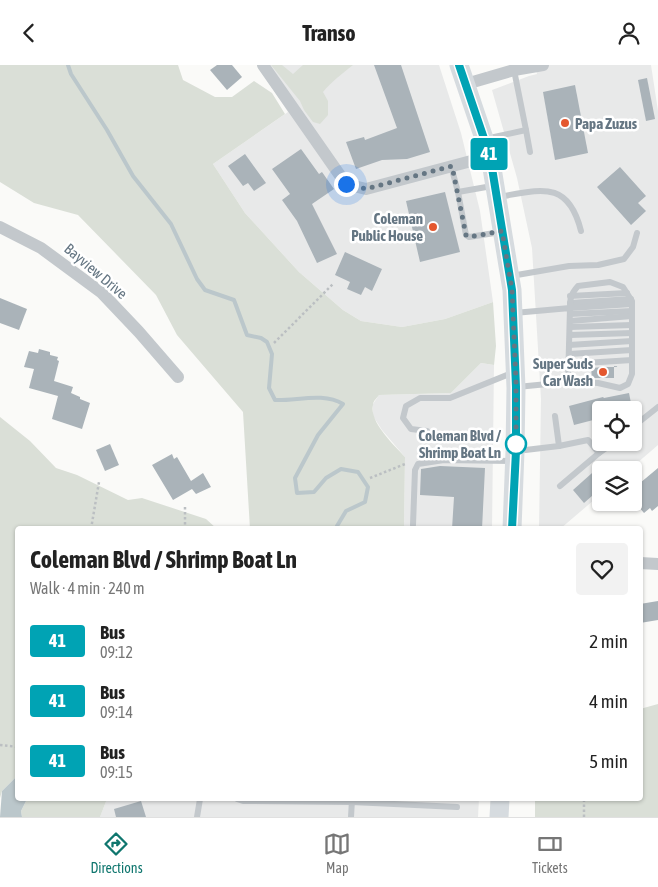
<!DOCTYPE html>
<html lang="en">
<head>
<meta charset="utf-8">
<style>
	body { margin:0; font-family:"Asap Condensed",sans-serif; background:#f2f2f2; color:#222; height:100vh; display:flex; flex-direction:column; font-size:19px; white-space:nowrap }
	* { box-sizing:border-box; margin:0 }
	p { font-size:16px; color:#767676 }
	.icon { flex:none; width:28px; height:28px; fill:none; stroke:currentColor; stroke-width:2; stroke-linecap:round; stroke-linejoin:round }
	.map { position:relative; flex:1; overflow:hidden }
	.drawer { position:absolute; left:15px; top:461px; width:628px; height:275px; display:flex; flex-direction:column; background:#fff; border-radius:5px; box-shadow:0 1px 4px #0004 }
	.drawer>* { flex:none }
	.badge { padding:0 10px; border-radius:4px; font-size:18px; line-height:32px }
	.buttons { position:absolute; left:592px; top:336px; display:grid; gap:10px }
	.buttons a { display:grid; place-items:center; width:50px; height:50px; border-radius:5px; background:#fff; box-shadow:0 1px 4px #0004; font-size:25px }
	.you { position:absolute; width:25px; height:25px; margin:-12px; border:4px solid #fff; border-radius:50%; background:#1a73e8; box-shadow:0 0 0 8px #1a73e833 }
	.map>.badge { position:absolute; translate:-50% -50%; box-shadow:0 0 0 2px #fff }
	.round { display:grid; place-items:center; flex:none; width:52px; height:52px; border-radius:5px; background:#f2f2f2 }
	.summary { display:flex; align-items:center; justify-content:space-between; height:85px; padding:0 15px }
	h1 { font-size:24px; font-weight:700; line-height:38px }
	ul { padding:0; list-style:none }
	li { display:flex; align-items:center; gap:15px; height:60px; padding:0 15px }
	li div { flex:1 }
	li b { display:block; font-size:19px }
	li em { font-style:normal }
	li .badge { min-width:55px; font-weight:700; text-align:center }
	header { display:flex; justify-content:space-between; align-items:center; height:65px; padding:0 15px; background:#fff; font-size:22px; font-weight:700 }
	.tabs { display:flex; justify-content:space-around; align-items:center; height:70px; border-top:1px solid #e0e0e0; background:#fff; font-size:14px; color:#767676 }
	.tabs a { display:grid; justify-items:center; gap:2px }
	.tabs .active { color:#0f766e }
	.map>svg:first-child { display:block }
	.built { fill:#e8e9e9; fill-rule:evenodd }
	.green { fill:#dadfd7 }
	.water { fill:#bbc7cb }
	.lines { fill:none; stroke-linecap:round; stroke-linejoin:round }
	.stream { stroke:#bbc7cb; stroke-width:4 }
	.building { fill:#aab3b9 }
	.path { stroke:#bbbfc2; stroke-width:2.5; stroke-dasharray:2.5 2.5; stroke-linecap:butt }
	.lane { stroke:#c3c8cc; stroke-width:6 }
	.street { stroke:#c3c8cc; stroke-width:12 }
	.primary { stroke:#d6dbdf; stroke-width:19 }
	.line-casing { stroke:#fff; stroke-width:11 }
	.line { stroke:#00a3b4; stroke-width:8 }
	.walk { stroke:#657683; stroke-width:5; stroke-dasharray:0 9 }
	.poi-dot { fill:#e4572e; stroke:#fff; stroke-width:2 }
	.stop-dot { fill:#fff; stroke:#00a3b4; stroke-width:2.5 }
	.labels { text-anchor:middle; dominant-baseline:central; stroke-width:5; stroke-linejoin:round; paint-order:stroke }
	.poi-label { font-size:15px; font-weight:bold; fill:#657683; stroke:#fff; text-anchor:end }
	.street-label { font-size:15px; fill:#657683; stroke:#fff }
	.stop-label { font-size:15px; font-weight:bold; fill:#657683; stroke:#fff; text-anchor:end }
</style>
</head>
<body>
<header><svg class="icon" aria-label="back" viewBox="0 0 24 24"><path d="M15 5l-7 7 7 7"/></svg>Transo<svg class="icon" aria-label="person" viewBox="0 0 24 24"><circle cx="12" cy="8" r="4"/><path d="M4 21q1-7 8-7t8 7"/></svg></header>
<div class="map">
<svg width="658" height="752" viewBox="0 0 658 752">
	<rect width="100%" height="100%" fill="#fafaf8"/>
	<g class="built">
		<path d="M257,0H439L461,68L480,146L493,237L445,254L402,262L361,256L343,245L299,207L245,148L213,99L288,47Z"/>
		<path d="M535,0H651L658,46V380L629,405H601V429L560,464H539L541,334L532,183L517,113L492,25L529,11L537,9ZM601,345H634V378H601Z"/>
		<path d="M481,298L494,300L492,464H404L405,392L382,365L373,351V339L379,330L451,328Z"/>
		<path d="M107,734H479L478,752H100Z"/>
	</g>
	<g class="green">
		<path d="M0,0H178L183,15L215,32H232L254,16L272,28L285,49L213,99L245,148L299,207L343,245L361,256L402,262L445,254L493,237L496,281L494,300L481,298L451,328L379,330C377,333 373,336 373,340C369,357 394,380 405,392L404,464H250L243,347L177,270L156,230L78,150L34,138L0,117Z"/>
		<path d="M271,0H282L293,9L303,0H353C343,8 331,17 323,27L328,36V50L320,59L313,57L304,45L300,36Z"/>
		<path d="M0,352L30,376L56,403L77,410L128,435L142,433L206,454L217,464H18L17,711L2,726L0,733Z"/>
		<path d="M658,639V752H535V734H640V644Z"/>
		<path d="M27,734H107L100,752H22L21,746Z"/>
	</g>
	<path class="water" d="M17,711L18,734H27L21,746L22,752H0L2,726Z"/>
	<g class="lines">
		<path class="stream" d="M68,0L71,9L107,65L133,111L171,159L197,214L205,225L234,235L247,270L261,273L267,277L272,289L269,323L275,335C297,336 323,327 343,339L318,370L295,413L297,428L314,427L326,413L341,404L358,407L368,422L365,437L346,446L337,461L339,464"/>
	</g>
	<g class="building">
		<path d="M217,0H232L242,12L227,25L210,5Z"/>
		<path d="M374,0H401L430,87L407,94L382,95L356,104L346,77L364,72L365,75L397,63Z"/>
		<path d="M647,13L655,54L646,56L638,15Z"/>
		<path d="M575,20L588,88L555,95L543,27Z"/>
		<path d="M301,84L319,109L322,107L334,124L312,139L337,189L317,198L297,156L282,135L290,129L272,104Z"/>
		<path d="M245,89L266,118L254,126L248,118L243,121L228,101Z"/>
		<path d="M620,102L646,131L638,138L646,146L631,160L597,122Z"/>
		<path d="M445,127L460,187L420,197L406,136Z"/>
		<path d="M345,187L382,204L372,226L365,222L361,230L347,224L350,217L335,210Z"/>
		<path d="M0,233L27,244L19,265L0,258Z"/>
		<path d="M39,284L50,287V290L58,292L57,295L59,296L54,316L73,322L71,328L80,332V334L90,338L82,364L52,354L58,331L29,323L34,304L24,302L29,286L38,288Z"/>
		<path d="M614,301V313H592L591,303L618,301Z"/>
		<path d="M629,328L632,343L620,345H601V353L574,360L569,341L603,332L604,333Z"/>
		<path d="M110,379L119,400L105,406L96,385Z"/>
		<path d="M172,389L174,394L177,392L191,416L203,408L211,422L196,429L192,424L173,435L152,400Z"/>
		<path d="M601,400V423L584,438L573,425Z"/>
		<path d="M440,401L485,403L482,464H452L454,432L420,430L421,404Z"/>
		<path d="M658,403V441L652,446L650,443L644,448L634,436V423Z"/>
		<path d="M658,536V555L640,558V539Z"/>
		<path d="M141,736L146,752H116L114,744Z"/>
	</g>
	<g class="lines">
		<g class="path">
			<path d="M274,278L333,219"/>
			<path d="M370,413L405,399"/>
			<path d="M185,442V464"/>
			<path d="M91,464L99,417"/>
			<path d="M0,680L18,682"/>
			<path d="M584,752V734"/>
		</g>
		<g class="lane">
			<path d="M526,65L530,87"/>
			<path d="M485,74L526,65L514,5"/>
			<path d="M451,101L458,127L492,121"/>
			<path d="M458,127L466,170L469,172L501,167"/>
			<path d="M498,132C540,125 568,114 581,166"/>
			<path d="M511,211L569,201L598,200L624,194L633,182L637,168"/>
			<path d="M570,231L627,228"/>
			<path d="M570,238L631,234"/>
			<path d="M514,248L570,243L568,317L517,322"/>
			<path d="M570,249L632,246"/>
			<path d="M570,256L632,251"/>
			<path d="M570,262L632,260"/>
			<path d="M570,270L632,268"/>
			<path d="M569,280L632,276"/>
			<path d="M569,289L632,285"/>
			<path d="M569,299L632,295"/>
			<path d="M568,317L598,318L620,323L628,319L632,309V236L623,222L610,217L578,221C571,229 570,233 570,243L632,239"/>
			<path d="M634,361L658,342"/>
			<path d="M427,366L411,364L403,353L406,341L420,333H450L512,308"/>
			<path d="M559,381L588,375L599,388L613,378"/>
			<path d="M517,386L559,381L555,351"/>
			<path d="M560,421L599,388"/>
			<path d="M413,460L415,405L418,399L444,395L514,396"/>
			<path d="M237,734L243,736L352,737L457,742"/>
			<path d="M197,752L200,734"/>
			<path d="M351,752L352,735"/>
		</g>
		<g class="street">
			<path d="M263,0L346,119L366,124L490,91"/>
			<path d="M466,19L514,5L543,0"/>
			<path d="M0,162L41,183L102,228L139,267L178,312"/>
			<path d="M640,498L658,499"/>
		</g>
		<g class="primary">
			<path d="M459,0L490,91L512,225L516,323L515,386L512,464"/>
			<path d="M499,752L500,734"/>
		</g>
	</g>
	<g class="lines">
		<defs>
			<path id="line" d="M459,0L490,91L512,225L516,322V386L512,464"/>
		</defs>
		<use href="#line" class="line-casing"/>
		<use href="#line" class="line"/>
		<path class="walk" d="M346,119L366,124L452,101L466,170L469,172L502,166L512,225L516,317V386V379"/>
	</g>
	<g class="poi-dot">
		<circle cx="565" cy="58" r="5"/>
		<circle cx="433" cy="162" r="5"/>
		<circle cx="603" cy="307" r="5"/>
	</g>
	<circle class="stop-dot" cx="516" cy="379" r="10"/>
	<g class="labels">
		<g class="poi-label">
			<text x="575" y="58" text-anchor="start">Papa Zuzus</text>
			<text x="423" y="153">Coleman<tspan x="423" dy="17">Public House</tspan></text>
			<text x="593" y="298">Super Suds<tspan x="593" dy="17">Car Wash</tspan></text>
		</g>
		<g class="street-label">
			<text transform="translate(96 206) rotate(40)">Bayview Drive</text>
		</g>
		<g class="stop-label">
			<text x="501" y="370">Coleman Blvd /<tspan x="501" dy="17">Shrimp Boat Ln</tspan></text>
		</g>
	</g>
</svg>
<div class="buttons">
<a><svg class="icon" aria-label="locate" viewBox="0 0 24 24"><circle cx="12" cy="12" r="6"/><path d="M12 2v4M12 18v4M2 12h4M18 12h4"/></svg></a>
<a><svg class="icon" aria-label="layers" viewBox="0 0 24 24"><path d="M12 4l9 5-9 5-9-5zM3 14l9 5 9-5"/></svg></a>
</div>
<div class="you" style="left:346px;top:119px"></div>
<b class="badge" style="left:489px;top:89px;background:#00a3b4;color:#fff">41</b>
<section class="drawer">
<div class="summary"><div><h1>Coleman Blvd / Shrimp Boat Ln</h1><p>Walk · 4 min · 240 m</p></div><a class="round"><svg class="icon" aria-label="heart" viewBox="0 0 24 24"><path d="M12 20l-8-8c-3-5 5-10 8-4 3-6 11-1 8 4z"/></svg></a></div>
<ul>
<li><span class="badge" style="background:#00a3b4;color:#fff">41</span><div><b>Bus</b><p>09:12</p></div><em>2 min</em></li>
<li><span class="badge" style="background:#00a3b4;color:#fff">41</span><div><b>Bus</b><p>09:14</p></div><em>4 min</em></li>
<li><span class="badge" style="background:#00a3b4;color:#fff">41</span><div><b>Bus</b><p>09:15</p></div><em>5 min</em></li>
</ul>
</section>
</div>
<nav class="tabs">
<a class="active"><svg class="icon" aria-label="directions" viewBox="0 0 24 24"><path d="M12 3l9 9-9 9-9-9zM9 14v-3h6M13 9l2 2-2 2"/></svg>Directions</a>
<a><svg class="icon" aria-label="map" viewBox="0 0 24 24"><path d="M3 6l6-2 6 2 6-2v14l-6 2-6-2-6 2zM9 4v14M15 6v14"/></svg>Map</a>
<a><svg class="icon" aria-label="tickets" viewBox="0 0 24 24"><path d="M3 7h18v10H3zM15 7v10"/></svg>Tickets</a>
</nav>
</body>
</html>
